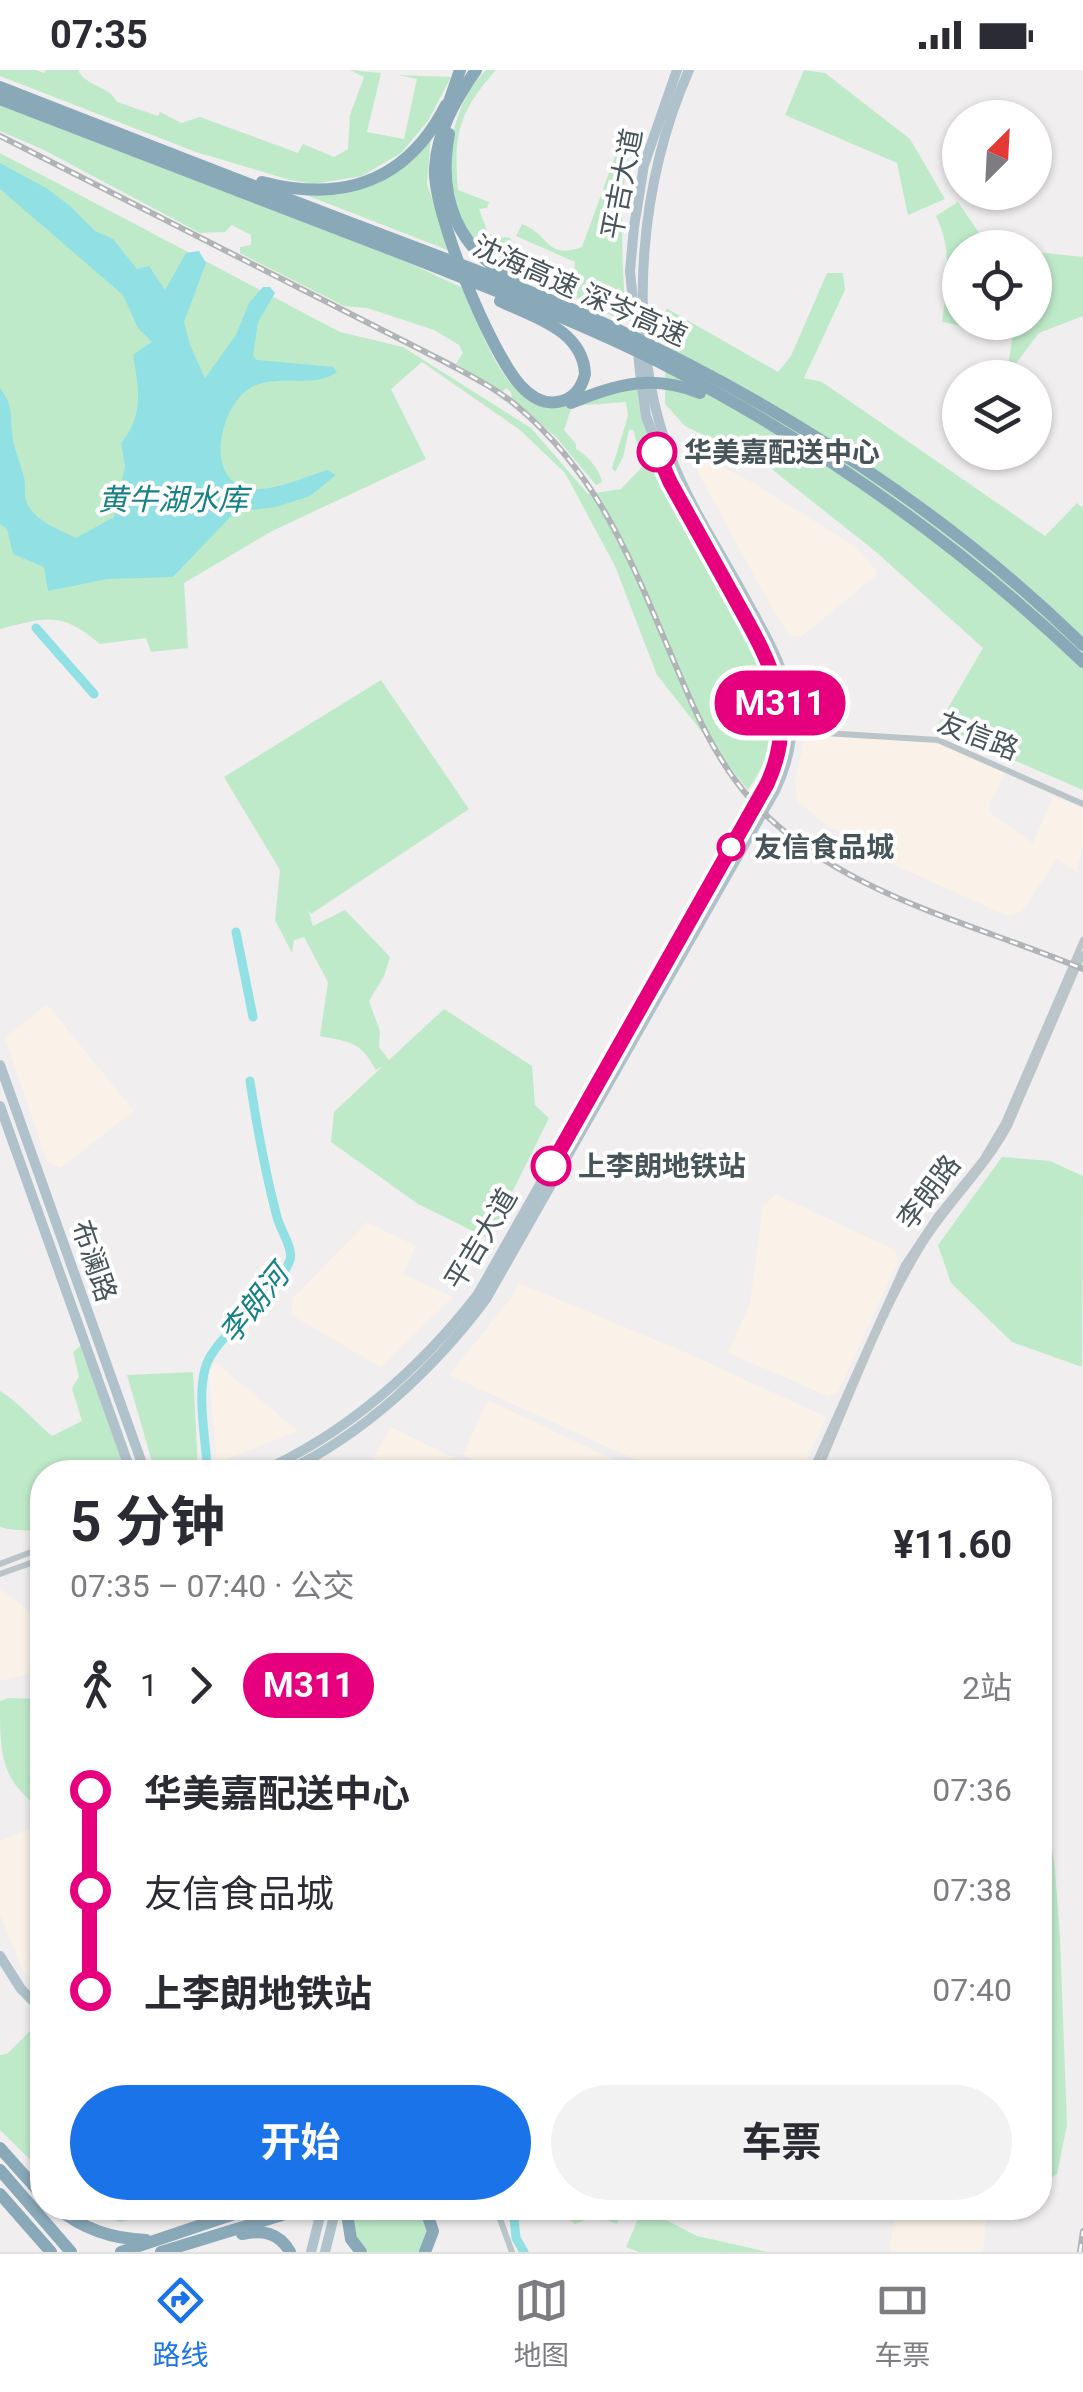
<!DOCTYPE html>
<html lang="zh">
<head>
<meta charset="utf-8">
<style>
	body { margin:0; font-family:Roboto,"Noto Sans SC",sans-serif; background:#f2f2f3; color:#2b2b33; height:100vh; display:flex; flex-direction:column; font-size:38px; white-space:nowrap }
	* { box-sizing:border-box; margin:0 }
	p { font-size:32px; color:#7c7c81 }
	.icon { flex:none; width:55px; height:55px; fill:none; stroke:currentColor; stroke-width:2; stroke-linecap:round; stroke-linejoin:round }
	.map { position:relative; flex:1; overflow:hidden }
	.side { position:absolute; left:30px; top:1390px; width:1022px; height:760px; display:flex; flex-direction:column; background:#fff; border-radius:40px; box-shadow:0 2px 8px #0004 }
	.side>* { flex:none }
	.badge { padding:0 20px; border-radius:32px; font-size:35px; line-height:65px }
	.needle { width:65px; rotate:24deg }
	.controls { position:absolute; left:942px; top:30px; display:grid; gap:20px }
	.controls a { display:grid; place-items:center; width:110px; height:110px; border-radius:50%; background:#fff; box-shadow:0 2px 8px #0004; font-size:50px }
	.map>.badge { position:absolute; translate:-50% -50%; box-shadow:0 0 0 5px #fff }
	.legs { display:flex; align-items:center; gap:15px; height:110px; padding:0 40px; font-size:32px }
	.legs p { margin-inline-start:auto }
	.summary { display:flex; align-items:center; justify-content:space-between; height:170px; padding:0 40px }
	h1 { font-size:55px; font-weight:700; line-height:75px }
	.cta { display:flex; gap:20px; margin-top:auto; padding:20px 40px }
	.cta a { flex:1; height:115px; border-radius:60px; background:#1a73e8; color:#fff; font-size:40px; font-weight:700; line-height:115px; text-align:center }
	.cta a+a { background:#f2f2f3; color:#2b2b33 }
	ul { padding:0 40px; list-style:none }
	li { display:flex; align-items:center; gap:35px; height:100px; font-size:38px }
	li i { display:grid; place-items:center; width:15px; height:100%; margin:0 12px; background:currentColor }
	li i::after { content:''; width:25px; height:25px; margin:-12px; border:8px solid; border-radius:50%; background:#fff }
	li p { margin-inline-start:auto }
	li:first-child i { background:linear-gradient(#0000 50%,currentColor 0) }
	li:last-child i { background:linear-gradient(currentColor 50%,#0000 0) }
	.status { display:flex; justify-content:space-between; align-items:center; height:70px; padding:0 50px; background:#fff; direction:ltr }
	.status svg { height:28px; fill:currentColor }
	.dock { display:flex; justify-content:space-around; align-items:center; height:140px; border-top:2px solid #e1e1e2; background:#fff; font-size:28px; color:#7c7c81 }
	.dock a { display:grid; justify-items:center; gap:5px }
	.dock .current { color:#1a73e8 }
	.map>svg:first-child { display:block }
	.commercial { fill:#faf2e8 }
	.green { fill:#bfeac9 }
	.water { fill:#90e0e4 }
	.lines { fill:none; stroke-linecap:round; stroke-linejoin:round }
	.river { stroke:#90e0e4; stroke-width:9 }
	.minor { stroke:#bac4c9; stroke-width:6 }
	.major { stroke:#afc1ca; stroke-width:10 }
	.highway { stroke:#89a8b8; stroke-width:12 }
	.rail-casing { stroke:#b0b4b7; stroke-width:6 }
	.rail { stroke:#fff; stroke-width:2.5; stroke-dasharray:8; stroke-linecap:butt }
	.line-1-casing { stroke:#fff; stroke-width:22 }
	.line-1 { stroke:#e6007e; stroke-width:15 }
	.stop-1-dot { fill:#fff; stroke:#e6007e; stroke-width:5 }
	.labels { text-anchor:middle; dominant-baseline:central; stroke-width:8; stroke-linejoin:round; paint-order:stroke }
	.street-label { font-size:28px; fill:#475459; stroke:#fff }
	.stop-label { font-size:28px; font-weight:bold; fill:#475459; stroke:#fff; text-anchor:start }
	.water-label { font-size:30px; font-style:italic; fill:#178286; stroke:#fff }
</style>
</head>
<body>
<div class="status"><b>07:35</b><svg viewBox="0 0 49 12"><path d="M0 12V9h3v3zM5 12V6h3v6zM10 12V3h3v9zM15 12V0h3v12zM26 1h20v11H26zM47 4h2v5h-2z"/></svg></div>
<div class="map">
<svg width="1083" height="2182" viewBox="0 0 1083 2182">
	<rect width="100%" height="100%" fill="#f0eeee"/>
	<g class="commercial">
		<path d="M705,387L755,414L854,476L877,501L874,507L801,567L790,566L773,540L703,412L695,396L698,390Z"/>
		<path d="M806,662L939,670L1007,701L989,734L991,744L1033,773L1054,726L1083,739V777L1076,802L1057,789L1022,841L1008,846L881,789L822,751L797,731L795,711Z"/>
		<path d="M47,934L134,1041L60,1098L47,1091L5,968Z"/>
		<path d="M775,1124L895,1180L898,1191L838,1322L828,1326L728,1283L750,1233L763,1137Z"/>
		<path d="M367,1152L416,1176L403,1204L453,1227L381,1297L291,1245L293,1228Z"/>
		<path d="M519,1213L689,1284L826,1347L801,1402H663L449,1305L512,1227Z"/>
		<path d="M215,1292L298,1361L217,1393L209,1306Z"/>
		<path d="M488,1330L629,1397L626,1402H501L463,1385Z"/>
		<path d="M391,1357L454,1388L446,1402H365Z"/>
		<path d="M0,1518L42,1552V1600L0,1611Z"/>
		<path d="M42,1754V1917L23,1901L0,1845V1771Z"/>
		<path d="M897,2138H987L983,2182H889Z"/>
	</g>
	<g class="green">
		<path d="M0,0H36L44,3L46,0H78C86,17 109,15 117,32L158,46L160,42L181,53L200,47L298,83L303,74L334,87L348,79L350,45L364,7L350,0L381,3L367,62L404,69L417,9L398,5L451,7L428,51L401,83L362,106L314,114L290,110L196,82L0,6Z"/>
		<path d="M486,0H496C459,42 453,63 458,120L489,132L487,138L479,139L488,163L500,168L509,167L522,183L562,201L568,208L573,207L575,192L516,166L522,154C551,165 545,190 582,177L616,84L628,88C618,141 623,199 626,252L498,193C435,154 437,49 486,0Z"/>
		<path d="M804,0L825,3L910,69L945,129L908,145L897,93L785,45Z"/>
		<path d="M0,35L396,187L465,219C480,258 504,336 554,338L636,310L650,373L638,376L633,360H629L623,387L615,402L612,398L628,346L626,332L572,336L564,360L576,374V379C586,384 601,401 602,412L596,415L556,367L512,329L511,322L506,318L502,322L456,294L463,283L459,275L434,260L367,238L344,236L240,183V177L251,175V165L232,155L225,162L200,163L42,79L0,61Z"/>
		<path d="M431,65L427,114L450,181L301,123L356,118Z"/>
		<path d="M0,83L340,262L403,277L531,358L588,424L621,419L653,386L773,619C776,662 772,684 748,720L657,605L615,496L565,403L520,360L422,292L391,319L426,389L272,461L184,513L188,578L151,582L146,568L100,574C61,541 47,547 0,559Z"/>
		<path d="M958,132L979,163L1000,177L960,178V252H1035V182L1083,187V246L1039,263L1007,305L1013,262L987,261L942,252C947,215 953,181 936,146Z"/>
		<path d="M827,203H843L845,220L804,308L822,312L1045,466L1077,433L1083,438V720L937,657L983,578L875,481L769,397L685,356L665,334L666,238L778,302L791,286Z"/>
		<path d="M381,610L469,739L311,844L308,840L313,856L345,840L390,887L384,906L369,931L380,961L379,977L389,990L444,939L532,996L535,1035L549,1048L489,1169L418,1134L331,1072L334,1042L383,996L376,1000C360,971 350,972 320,966L328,912L304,867L294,870L292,883L275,850L280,800L224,707Z"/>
		<path d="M1002,1087L1050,1091L1083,1106L1082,1297L1012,1272L951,1213L938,1175Z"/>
		<path d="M83,1274L129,1402H42V1460C31,1461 13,1461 0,1457V1321C21,1334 34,1351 52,1366L82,1351L72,1318L79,1307L73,1282Z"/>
		<path d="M193,1302L198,1400L155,1402L127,1305Z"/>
		<path d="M8,1628L42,1629V1739C0,1711 0,1684 0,1631Z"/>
		<path d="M1040,1716L1045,1728L1055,1800L1060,1868L1067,2055L1057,2104L1040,2116Z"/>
		<path d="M34,1957L42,1959V2101L0,2060V1985L7,1984Z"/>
		<path d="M84,2138H166V2141L120,2152Z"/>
		<path d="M350,2138H416L428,2157L419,2182H368L353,2161Z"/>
		<path d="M531,2138H622L617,2154L596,2146L575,2154L556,2139L547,2142Z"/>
		<path d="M643,2138L697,2166L768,2182H639L626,2177Z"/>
	</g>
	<path class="water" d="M0,93L46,118L69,135L95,161L113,169L137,199L149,196L165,220L186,183L199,181L206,193L184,252L190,275L205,308L236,265L249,233L263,217H270L275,223L258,252L253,286L257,290L333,297L337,302C313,319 281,304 254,316C222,330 203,405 244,417C268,425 303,407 327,400L336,405L310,426L276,437L235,442L173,507L108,509L48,521L44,497L13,484L7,459L0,454V318C13,335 10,342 12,361C13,378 20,391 24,407C26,414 24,424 26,431C34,451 58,459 76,468L114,447L125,396L121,373C144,346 139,318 133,285L152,272L138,258L123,225L0,119Z"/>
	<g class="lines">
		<g class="river">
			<path d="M36,558L94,624"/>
			<path d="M236,862L253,947"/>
			<path d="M207,1399C206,1368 197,1329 205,1299C213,1266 276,1227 290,1190C294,1179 280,1160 277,1147C265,1102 257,1057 250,1011"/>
			<path d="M513,2138L516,2168L524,2182"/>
		</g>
		<g class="minor">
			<path d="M792,661L938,670L1083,734"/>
			<path d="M811,1402L904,1195L936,1147L982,1090L1004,1053L1083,870"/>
			<path d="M818,1402C851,1326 880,1244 924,1173C950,1132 986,1099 1009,1056L1083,884"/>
			<path d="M0,1494L42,1478"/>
			<path d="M0,1504L42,1489"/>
			<path d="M496,2138L512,2182"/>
		</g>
		<g class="major">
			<path d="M0,995L145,1402"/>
			<path d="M0,1036L131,1402"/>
			<path d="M260,1402C346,1364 421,1298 478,1224L767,714L778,684L782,653L773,603L670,412L646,346L640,302L630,201L634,157L644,95L677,0"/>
			<path d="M285,1402C364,1364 434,1299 486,1229L775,721C810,648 785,599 749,535C720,480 681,425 663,365C627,250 641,109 689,0"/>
			<path d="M0,1886L21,1919L42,1940"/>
			<path d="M311,2182L322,2138"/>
			<path d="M325,2182L336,2138"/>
		</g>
		<g class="highway">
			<path d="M476,0C456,29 437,61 435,98C432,141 491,284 521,316C532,328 545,336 562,331C575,327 582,317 585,304C583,260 534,247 500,231"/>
			<path d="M0,17C108,59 216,102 325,143C421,180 520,215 614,258C783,336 949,444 1083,575"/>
			<path d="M0,29C131,80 263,130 395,181C483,216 574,249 659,292C813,371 957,472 1083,592"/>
			<path d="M448,35L460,0"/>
			<path d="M449,64C437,128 457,180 516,210"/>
			<path d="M262,112C343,133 407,112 446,35"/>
			<path d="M571,333C616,314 653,304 700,323"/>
			<path d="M0,2078L42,2125"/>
			<path d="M0,2100L71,2182"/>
			<path d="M0,2124L51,2182"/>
			<path d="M57,2138C83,2159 112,2169 146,2170"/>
			<path d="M346,2138L351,2169L361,2182"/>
			<path d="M244,2142L271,2138"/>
			<path d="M242,2164C262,2160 279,2162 290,2182"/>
			<path d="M121,2182L252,2138"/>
			<path d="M161,2182L305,2138"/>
			<path d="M425,2182L433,2161L425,2138"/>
		</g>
		<defs>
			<g id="rail">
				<path d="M0,66L447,293C471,306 497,319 518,337C602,408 633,496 675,594C696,644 716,691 753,732C838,824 971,852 1083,899"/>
				<path d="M1080,2182L1083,2161"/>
			</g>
		</defs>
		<use href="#rail" class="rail-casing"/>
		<use href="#rail" class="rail"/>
	</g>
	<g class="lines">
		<defs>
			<path id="line-1" d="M551,1096L767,714C802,638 766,586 730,520C710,484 690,448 670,412L657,382"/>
		</defs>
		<use href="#line-1" class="line-1-casing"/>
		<use href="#line-1" class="line-1"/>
	</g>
	<g class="stop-1-dot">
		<circle cx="657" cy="382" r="18"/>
		<circle cx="731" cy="777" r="12"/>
		<circle cx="551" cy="1096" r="18"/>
	</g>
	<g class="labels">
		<g class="street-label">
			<text transform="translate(622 114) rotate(-79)">平吉大道</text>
			<text transform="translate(580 221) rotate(24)">沈海高速 深岑高速</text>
			<text transform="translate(978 666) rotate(21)">友信路</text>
			<text transform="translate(929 1122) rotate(-53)">李朗路</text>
			<text transform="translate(481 1169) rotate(-59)">平吉大道</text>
			<text transform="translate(94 1191) rotate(71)">布澜路</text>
		</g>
		<g class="stop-label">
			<text x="684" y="382">华美嘉配送中心</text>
			<text x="754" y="777">友信食品城</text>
			<text x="578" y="1096">上李朗地铁站</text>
		</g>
		<g class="water-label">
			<text x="173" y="429">黄牛湖水库</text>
			<text transform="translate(254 1234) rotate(-51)">李朗河</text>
		</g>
	</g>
</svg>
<div class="controls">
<a><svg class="needle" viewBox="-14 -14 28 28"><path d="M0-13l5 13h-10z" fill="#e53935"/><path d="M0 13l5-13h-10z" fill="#7c7c81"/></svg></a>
<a><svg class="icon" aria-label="locate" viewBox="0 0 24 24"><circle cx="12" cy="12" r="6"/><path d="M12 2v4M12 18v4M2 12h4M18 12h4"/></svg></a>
<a><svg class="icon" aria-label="layers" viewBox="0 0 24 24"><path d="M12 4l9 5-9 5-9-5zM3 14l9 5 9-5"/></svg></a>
</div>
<b class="badge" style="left:780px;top:633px;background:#e6007e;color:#fff">M311</b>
<section class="side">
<div class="summary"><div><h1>5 分钟</h1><p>07:35 – 07:40 · 公交</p></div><b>¥11.60</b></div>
<div class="legs"><svg class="icon" aria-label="walk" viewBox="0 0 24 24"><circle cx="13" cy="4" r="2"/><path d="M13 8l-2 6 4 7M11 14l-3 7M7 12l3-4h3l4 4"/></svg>1<svg class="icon" aria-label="forward" viewBox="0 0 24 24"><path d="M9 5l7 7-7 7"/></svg><b class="badge" style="background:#e6007e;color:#fff">M311</b><p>2站</p></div>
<ul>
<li><i style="color:#e6007e"></i><b>华美嘉配送中心</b><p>07:36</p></li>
<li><i style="color:#e6007e"></i><span>友信食品城</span><p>07:38</p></li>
<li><i style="color:#e6007e"></i><b>上李朗地铁站</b><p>07:40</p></li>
</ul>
<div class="cta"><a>开始</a><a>车票</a></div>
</section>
</div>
<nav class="dock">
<a class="current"><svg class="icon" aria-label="directions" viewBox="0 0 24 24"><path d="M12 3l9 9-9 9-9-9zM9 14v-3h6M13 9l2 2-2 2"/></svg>路线</a>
<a><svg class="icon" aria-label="map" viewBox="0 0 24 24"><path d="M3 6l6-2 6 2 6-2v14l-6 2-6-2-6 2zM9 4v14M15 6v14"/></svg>地图</a>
<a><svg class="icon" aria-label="tickets" viewBox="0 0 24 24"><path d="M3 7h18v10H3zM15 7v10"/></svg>车票</a>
</nav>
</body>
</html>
